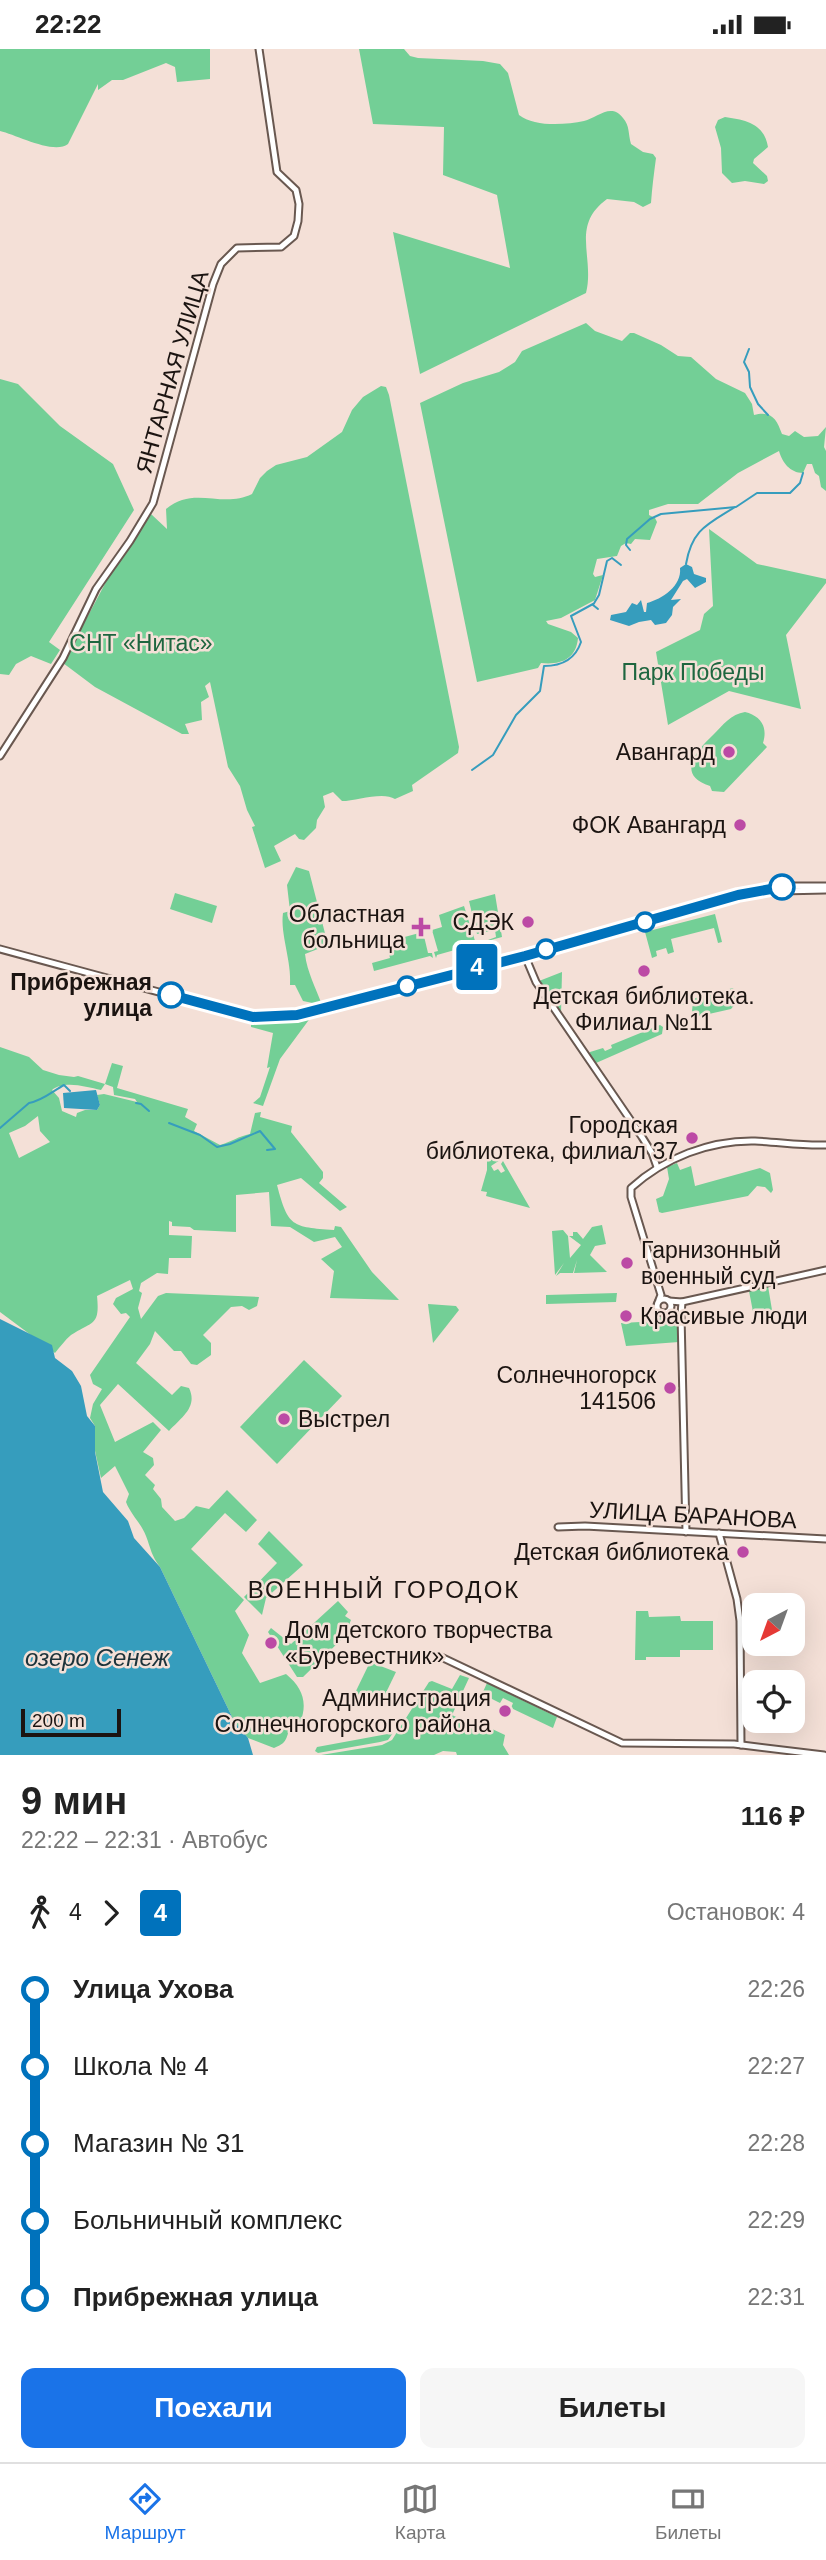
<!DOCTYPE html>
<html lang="ru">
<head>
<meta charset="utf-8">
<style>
	body { margin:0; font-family:Arial,sans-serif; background:#f6f6f6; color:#222; height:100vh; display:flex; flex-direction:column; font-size:26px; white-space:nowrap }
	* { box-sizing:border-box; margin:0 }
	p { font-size:23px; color:#767676 }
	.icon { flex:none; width:38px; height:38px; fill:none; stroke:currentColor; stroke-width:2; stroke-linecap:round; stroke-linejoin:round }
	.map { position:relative; height:1706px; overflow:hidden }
	.sheet { display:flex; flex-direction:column; background:#fff; flex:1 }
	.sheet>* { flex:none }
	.badge { padding:0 14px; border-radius:5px; font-size:24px; line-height:46px }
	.needle { width:46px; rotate:221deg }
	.controls { position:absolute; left:742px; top:1544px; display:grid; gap:14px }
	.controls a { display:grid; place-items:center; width:63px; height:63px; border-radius:14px; background:#fff; box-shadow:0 7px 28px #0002; font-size:35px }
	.scale { position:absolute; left:21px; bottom:18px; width:100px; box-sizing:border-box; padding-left:7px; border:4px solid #1b1411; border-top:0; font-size:19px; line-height:24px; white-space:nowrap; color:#1b1411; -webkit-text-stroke:5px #f4e0d7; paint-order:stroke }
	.map>.badge { position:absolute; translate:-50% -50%; box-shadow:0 0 0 4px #fff }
	.legs { display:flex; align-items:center; gap:10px; height:77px; padding:0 21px; font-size:23px }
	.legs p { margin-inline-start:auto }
	.summary { display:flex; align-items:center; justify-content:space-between; height:119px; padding:0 21px }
	h1 { font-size:38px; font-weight:800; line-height:52px }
	.primary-button { display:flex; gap:14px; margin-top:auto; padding:14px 21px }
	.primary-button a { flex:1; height:80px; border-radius:14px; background:#1a73e8; color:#fff; font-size:28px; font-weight:800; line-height:80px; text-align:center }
	.primary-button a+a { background:#f6f6f6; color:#222 }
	ul { padding:0 21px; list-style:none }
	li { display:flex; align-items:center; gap:24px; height:77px; font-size:26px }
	li i { display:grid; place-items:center; width:10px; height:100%; margin:0 9px; background:currentColor }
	li i::after { content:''; width:18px; height:18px; margin:-9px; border:5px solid; border-radius:50%; background:#fff }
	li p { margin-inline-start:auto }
	li:first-child i { background:linear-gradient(#0000 50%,currentColor 0) }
	li:last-child i { background:linear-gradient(currentColor 50%,#0000 0) }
	.status { display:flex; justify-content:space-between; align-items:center; height:49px; padding:0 35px; background:#fff; direction:ltr }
	.status svg { height:19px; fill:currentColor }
	.tabs { display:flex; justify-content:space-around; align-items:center; height:98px; border-top:2px solid #e0e0e0; background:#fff; font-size:19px; color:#767676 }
	.tabs a { display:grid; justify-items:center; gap:4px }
	.tabs .selected { color:#1a73e8 }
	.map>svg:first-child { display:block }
	.green { fill:#73cf96; fill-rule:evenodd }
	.water { fill:#369dbd }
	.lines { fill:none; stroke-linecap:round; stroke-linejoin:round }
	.stream { stroke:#369dbd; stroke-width:2 }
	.tertiary-casing { stroke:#695850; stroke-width:9 }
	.tertiary { stroke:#fff; stroke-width:5 }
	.line-1-casing { stroke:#fff; stroke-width:16 }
	.line-1 { stroke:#0072bc; stroke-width:10 }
	.poi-dot { fill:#bc4aa5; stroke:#f4e0d7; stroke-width:2.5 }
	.stop-1-dot { fill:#fff; stroke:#0072bc; stroke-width:3.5 }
	.labels { text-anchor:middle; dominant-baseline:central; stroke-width:5; stroke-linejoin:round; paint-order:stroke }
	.street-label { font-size:23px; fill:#1b1411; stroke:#f4e0d7 }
	.park-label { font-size:23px; fill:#1e663f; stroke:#f4e0d7 }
	.poi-label { font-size:23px; fill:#1b1411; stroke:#f4e0d7; text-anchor:end }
	.stop-label { font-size:23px; font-weight:bold; fill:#1b1411; stroke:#f4e0d7; text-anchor:end }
	.neighbourhood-label { font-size:24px; letter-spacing:2px; fill:#1b1411; stroke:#f4e0d7 }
	.water-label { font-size:24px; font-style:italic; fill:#1c333b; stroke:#f4e0d7 }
</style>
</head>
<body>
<div class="status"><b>22:22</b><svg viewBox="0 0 49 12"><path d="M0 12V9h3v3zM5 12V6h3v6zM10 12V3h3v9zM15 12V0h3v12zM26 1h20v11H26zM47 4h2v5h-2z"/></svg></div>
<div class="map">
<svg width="826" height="1706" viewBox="0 0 826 1706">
	<rect width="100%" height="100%" fill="#f4e0d7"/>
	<g class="green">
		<path d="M0,0H210V30L177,33L175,18L166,14L123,31H112L98,41V35L68,95C54,106 17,86 0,82Z"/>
		<path d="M359,0H404L410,7L418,9L483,12L500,15L508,24L519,66C534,78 565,76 584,72C597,69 611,53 623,69C630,77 628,85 631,95L643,103L653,105L656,109C654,124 652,139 651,154L643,158L634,153L607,150C570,177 595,208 586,244L420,325L393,183L510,219L497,146L443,126L444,78L373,75Z"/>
		<path d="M725,68C745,71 764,74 768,98L754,110L753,114L767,127L768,132L764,135L745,132L732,134L722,124L721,99L715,78L718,71Z"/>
		<path d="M586,274L595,282L622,292L630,284H634L661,296L678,307L691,308L716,330L745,344L752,355L754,366C772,361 777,371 782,385L789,387L795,382L804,388L818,387L826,378L824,398L826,402V442L821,438L819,427L815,424L812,415H807L803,424C790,424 782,413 779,402L738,424L698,455H668L649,461V466L655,469L657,473L650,491L635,490L631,495L626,494L621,497L617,507L597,510L593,525L595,528L603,526L595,551L561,569L546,572L548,575L571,583L578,589C576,611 560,616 541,614L538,619L477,633L420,354L463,334L499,323L515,313L522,302Z"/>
		<path d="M0,330L18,335L60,377L113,415L134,461L49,593L60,601L51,615L31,607L16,615L9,626L0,625Z"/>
		<path d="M381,337L386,338L389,346L459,698L458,704L412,736L413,742L395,750C383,742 356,752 342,752L333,743L323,747L325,758L317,771L316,779L304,791L299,790L295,785L274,797L281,812L265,819L252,778L255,777L247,761L240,737L228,718L210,633L205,637L209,648L201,653L202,671L185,675L189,685H182L95,638L63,614L108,529L151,465L167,480L166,460C194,436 222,460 252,445L260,429L267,422L276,416L307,408L342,383L352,361L363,348Z"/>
		<path d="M709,480L757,515L826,530V534L786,586L801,660L729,642L668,676L656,603L700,581L704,565L713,557Z"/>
		<path d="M745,663C761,667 768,678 763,694L767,698L724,743L712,742L710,737C675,726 697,701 713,686C723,676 731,665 745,663Z"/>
		<path d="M296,818L309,822L328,896L305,905C307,923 316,939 322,956L303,952L295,936H290C292,913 280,885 283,864L290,862L287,836Z"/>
		<path d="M175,844L217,857L212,874L170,860Z"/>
		<path d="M495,845L502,888L480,894L496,888L495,881L477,885L469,852Z"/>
		<path d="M464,857L476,895L437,906L436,909L434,903L438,902L432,881L442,878L439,866Z"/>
		<path d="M715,865L722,893L718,894L714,879L671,890L674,903L668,905L666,899L656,902L657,907L652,909L645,883Z"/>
		<path d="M423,883L428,904H432L433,909L430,907L374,922L372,914L390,909L386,893Z"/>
		<path d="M562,923L561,965L539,932Z"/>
		<path d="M733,939L734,941L731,943L736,947L737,953L731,960L700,967L692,962L693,953L682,956L681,953Z"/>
		<path d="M311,968L280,1010L263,1057L253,1054L260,1048L270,1018L267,1019L273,984L251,978V974L284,973Z"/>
		<path d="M660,976L663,978L662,985L596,1014L589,1005L590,1003L603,999L605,1002L612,999L611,996Z"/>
		<path d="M0,998L29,1008L43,1021L59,1026L74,1028L78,1027L105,1035L112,1014L123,1017L117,1039L188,1060L185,1068L197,1075L194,1082L220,1096C231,1093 239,1087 250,1085L255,1064L261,1063L260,1068L292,1077L291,1083L323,1123V1129L319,1134L347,1158L340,1162L301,1129L277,1136C288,1178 292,1178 334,1181L335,1177L341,1178L372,1223L399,1251L330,1249L334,1222L321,1210L342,1198L335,1188L314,1193L290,1178L271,1177L269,1143L236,1146V1183L194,1181L190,1178L172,1177V1173L169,1172V1186L192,1187L191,1209H169L168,1225L157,1224L141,1234L139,1242L142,1244L138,1259L141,1270L158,1247L166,1244L259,1248L257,1257L249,1261L242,1257L231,1258L203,1286L211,1294V1306L197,1316L191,1315L181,1302H174L155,1282L150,1295L136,1314L172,1346L181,1337L189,1339C198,1358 182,1368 169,1382L118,1335L100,1356L115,1393L153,1373L161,1381L143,1403L153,1409L154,1416L145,1426L155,1436L153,1440L161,1450L162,1458L175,1472L184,1469L196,1457L209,1460L227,1441L257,1471L246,1483L225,1464L191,1500L244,1551L235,1562L249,1586L242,1604L260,1634L286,1625C303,1639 308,1654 300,1674L292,1675C285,1687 290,1693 274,1699L248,1689L234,1672L160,1518C151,1506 151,1500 146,1487C141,1474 131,1466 126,1453L129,1445L115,1417L101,1429L95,1402V1377L90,1369L93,1355L102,1340L93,1335L90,1326L130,1268L126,1264L121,1265L113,1255L116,1249L133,1240L130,1231L97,1247C100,1277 93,1272 71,1286C65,1291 60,1298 55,1304L0,1263ZM105,1035L113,1038L114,1046L135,1050L137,1053L104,1045L97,1046L100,1056L97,1061H85L77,1064L76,1068L62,1062L59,1049L52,1041C65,1031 86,1038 101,1041ZM38,1067L40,1082L50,1093L19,1109L9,1084L25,1077Z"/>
		<path d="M497,1106L500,1107V1111L491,1117L494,1122L498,1120L501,1124L505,1122L501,1115L503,1112L530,1159L486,1147L487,1143L481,1142L487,1121V1107L489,1109H496Z"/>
		<path d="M677,1114L680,1121L691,1117L695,1137L760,1119L770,1124L773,1141L771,1144L765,1138L757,1137L748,1147L662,1164L659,1163L656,1150L663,1147L669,1130L667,1118Z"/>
		<path d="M602,1176L606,1195L595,1197L590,1206L607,1223L574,1224L577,1211L573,1224H560L556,1227L564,1214L555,1226L552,1182L563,1181L568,1187L570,1209L581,1196L569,1187H573V1183H577L583,1190L592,1178Z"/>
		<path d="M768,1237L773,1267L754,1268L749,1242Z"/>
		<path d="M617,1244L616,1253L546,1255V1246Z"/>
		<path d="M428,1255L456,1257L459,1261L433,1294Z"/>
		<path d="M673,1263L677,1265L679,1293L626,1297L621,1274L659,1272L660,1267L668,1268Z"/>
		<path d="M304,1311L342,1347L277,1415L240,1378Z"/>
		<path d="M269,1482L303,1516L266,1549L262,1566L244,1548L277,1514L258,1495Z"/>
		<path d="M338,1552L348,1563L345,1567L351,1571L344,1588L303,1628H297L268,1583L271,1579L291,1595Z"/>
		<path d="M636,1562H648L649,1568L680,1567L681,1572H713V1601H680V1608H646V1611H635Z"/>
		<path d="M370,1613L396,1623L380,1656L355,1644Z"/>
		<path d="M460,1626L469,1629L452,1666L471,1675L473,1671L505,1686L503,1696L509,1706H457L456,1703L443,1702L434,1706H321L382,1696L392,1691L429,1633L432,1632L452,1640Z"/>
		<path d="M487,1634L557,1668L553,1679L511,1659L513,1654L503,1649L500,1654L482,1645Z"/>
		<path d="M393,1684L388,1691L380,1693L318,1704L315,1702L317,1698Z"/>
	</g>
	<g class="water">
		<path d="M686,515L692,518L694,525L706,529V533L695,539L687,530L683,532L671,551L681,550L673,558L672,566L666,574L655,576L651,571L639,573L629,577L610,571L611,566L626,563L632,554L637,556L641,551L644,563H646L647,554C662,550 682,537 680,519Z"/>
		<path d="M96,1041L100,1056L97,1061L64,1059L63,1044Z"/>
		<path d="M0,1270L52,1296L55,1309L72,1322L81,1337L87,1367L95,1377V1403L103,1443L128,1472L134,1489L160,1518L234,1672L248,1689L253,1706H0Z"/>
	</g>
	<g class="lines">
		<g class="stream">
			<path d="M749,300L744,313L749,323L750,338L758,355L768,366"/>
			<path d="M630,501L626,496L627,490L650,470L661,465L736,458L757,444H790L800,434L803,424"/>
			<path d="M686,515C692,480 708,475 735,458"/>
			<path d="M598,560L593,556L599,546L607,512L612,509L621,516"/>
			<path d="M472,721L493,706L516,666L540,642L544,617C561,617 575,611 581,593L571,567L593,555"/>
			<path d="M136,1054L141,1055L149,1062"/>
			<path d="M169,1074L200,1086L217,1098L230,1095L260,1082L275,1100L267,1101"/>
			<path d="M0,1079L29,1054C42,1052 53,1042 64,1036L70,1042"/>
		</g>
		<defs>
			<g id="tertiary">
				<path d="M0,707L63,609L96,540L130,492L153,454L213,235L221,215L237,199L281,198L294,187L298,172L299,155L296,141L277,123L259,0"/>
				<path d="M780,842L826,841"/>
				<path d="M0,900L240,965L266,969L304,965L440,927L525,907L738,846L794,837H826"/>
				<path d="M525,907L536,933L642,1088L652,1104L657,1118"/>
				<circle cx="664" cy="1257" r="7"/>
				<path d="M659,1251L661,1246L631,1148V1139C664,1109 710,1091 755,1092C779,1093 802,1097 826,1096"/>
				<path d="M669,1252L682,1253L826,1221"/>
				<path d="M682,1253L681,1266L686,1483"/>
				<path d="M558,1478L585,1477L826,1490"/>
				<path d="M719,1484L737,1550L740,1572L741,1696"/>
				<path d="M439,1607L622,1694L734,1695L824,1706"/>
			</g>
		</defs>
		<use href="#tertiary" class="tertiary-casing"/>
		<use href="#tertiary" class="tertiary"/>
	</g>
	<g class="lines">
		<defs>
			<path id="line-1" d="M171,946L253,968L297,966L525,907L738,846L782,838"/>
		</defs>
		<use href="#line-1" class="line-1-casing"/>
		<use href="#line-1" class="line-1"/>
	</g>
	<g class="poi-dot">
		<circle cx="729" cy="703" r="7"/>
		<circle cx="740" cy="776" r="7"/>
		<circle cx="528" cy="873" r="7"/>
		<path d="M417.5 867.5h7v7h7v7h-7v7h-7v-7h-7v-7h7z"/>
		<circle cx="644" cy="922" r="7"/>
		<circle cx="692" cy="1089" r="7"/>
		<circle cx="627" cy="1214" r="7"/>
		<circle cx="626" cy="1267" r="7"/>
		<circle cx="670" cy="1339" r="7"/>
		<circle cx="284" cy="1370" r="7"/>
		<circle cx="743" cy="1503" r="7"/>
		<circle cx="271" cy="1594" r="7"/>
		<circle cx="505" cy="1662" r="7"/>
	</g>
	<g class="stop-1-dot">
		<circle cx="782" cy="838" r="12"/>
		<circle cx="645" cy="873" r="9"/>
		<circle cx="546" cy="900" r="9"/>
		<circle cx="407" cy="937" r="9"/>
		<circle cx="171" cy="946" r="12"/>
	</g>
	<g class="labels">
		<g class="street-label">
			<text transform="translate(172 323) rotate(-74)">ЯНТАРНАЯ УЛИЦА</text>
			<text transform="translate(693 1466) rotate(3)">УЛИЦА БАРАНОВА</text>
		</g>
		<g class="park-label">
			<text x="141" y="594">СНТ «Нитас»</text>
			<text x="693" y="623">Парк Победы</text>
		</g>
		<g class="poi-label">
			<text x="715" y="703">Авангард</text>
			<text x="726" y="776">ФОК Авангард</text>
			<text x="405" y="865">Областная<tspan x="405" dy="26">больница</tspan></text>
			<text x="514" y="873">СДЭК</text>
			<text x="644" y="947" text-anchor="middle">Детская библиотека.<tspan x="644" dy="26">Филиал №11</tspan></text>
			<text x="678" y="1076">Городская<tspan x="678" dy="26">библиотека, филиал 37</tspan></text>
			<text x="641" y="1201" text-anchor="start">Гарнизонный<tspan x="641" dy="26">военный суд</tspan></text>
			<text x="640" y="1267" text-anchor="start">Красивые люди</text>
			<text x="656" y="1326">Солнечногорск<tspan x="656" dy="26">141506</tspan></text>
			<text x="298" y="1370" text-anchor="start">Выстрел</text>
			<text x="729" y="1503">Детская библиотека</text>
			<text x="285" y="1581" text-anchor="start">Дом детского творчества<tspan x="285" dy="26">«Буревестник»</tspan></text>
			<text x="491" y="1649">Администрация<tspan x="491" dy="26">Солнечногорского района</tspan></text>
		</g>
		<g class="stop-label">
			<text x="152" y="933">Прибрежная<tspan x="152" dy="26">улица</tspan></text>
		</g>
		<g class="neighbourhood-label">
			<text x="384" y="1540">ВОЕННЫЙ ГОРОДОК</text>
		</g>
		<g class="water-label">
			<text x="97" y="1608">озеро Сенеж</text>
		</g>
	</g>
</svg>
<div class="controls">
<a><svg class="needle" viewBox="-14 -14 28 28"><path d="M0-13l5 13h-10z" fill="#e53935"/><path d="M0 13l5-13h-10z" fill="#767676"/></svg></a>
<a><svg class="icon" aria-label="locate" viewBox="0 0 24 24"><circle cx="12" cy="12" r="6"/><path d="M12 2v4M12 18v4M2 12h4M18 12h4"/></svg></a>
</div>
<div class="scale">200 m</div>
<b class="badge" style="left:477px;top:918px;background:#0072bc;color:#fff">4</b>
</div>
<section class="sheet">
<div class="summary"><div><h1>9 мин</h1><p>22:22 – 22:31 · Автобус</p></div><b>116 ₽</b></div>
<div class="legs"><svg class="icon" aria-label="walk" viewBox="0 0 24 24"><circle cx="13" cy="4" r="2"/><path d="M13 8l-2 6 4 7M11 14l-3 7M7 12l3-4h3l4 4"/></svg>4<svg class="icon" aria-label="forward" viewBox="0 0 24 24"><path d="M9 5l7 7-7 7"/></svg><b class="badge" style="background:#0072bc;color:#fff">4</b><p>Остановок: 4</p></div>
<ul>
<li><i style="color:#0072bc"></i><b>Улица Ухова</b><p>22:26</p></li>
<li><i style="color:#0072bc"></i><span>Школа № 4</span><p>22:27</p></li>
<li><i style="color:#0072bc"></i><span>Магазин № 31</span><p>22:28</p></li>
<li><i style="color:#0072bc"></i><span>Больничный комплекс</span><p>22:29</p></li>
<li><i style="color:#0072bc"></i><b>Прибрежная улица</b><p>22:31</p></li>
</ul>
<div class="primary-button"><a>Поехали</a><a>Билеты</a></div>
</section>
<nav class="tabs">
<a class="selected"><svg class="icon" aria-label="directions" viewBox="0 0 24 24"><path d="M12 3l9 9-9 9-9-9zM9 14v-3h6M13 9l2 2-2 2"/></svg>Маршрут</a>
<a><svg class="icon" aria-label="map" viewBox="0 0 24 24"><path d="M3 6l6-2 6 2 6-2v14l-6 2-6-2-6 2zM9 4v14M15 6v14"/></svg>Карта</a>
<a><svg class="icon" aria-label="tickets" viewBox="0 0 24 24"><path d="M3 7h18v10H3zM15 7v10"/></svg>Билеты</a>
</nav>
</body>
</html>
